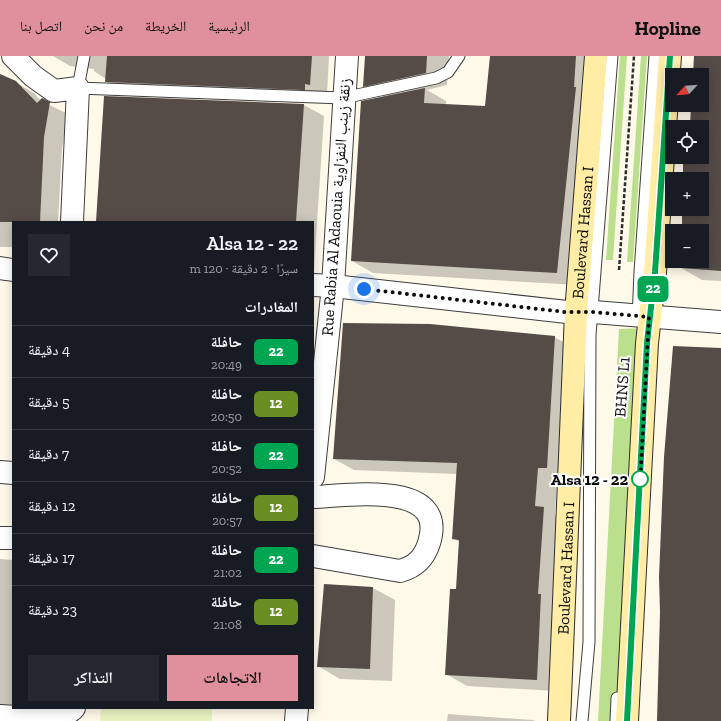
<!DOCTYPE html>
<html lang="ar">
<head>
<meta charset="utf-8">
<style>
	body { margin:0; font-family:"Zilla Slab","Noto Naskh Arabic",serif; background:#242831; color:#f1f3f6; direction:rtl; height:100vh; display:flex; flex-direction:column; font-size:15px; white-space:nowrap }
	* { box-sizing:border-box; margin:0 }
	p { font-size:13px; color:#9ea1a6 }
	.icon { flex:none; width:22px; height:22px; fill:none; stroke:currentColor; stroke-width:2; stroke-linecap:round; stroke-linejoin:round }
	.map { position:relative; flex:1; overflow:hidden; direction:ltr }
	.side { position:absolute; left:12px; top:165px; width:302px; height:488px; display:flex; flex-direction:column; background:#171b24; border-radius:0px; box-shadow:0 2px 10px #0003; direction:rtl }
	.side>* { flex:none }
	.badge { padding:0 8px; border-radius:6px; font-size:14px; line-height:26px }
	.needle { width:26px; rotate:244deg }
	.fabs { position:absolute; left:665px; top:12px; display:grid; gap:8px }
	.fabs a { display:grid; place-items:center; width:44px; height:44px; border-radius:0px; background:#171b24; box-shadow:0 2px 10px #0003; font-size:20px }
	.you { position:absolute; width:20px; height:20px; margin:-10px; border:3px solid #fff; border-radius:50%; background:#1a73e8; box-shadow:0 0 0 6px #1a73e833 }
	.map>.badge { position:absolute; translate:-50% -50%; box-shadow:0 0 0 2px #fff }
	h2 { padding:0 16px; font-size:15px; line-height:36px }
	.round { display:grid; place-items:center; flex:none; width:42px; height:42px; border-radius:0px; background:#242831 }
	.overview { display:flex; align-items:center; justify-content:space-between; height:68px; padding:0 16px }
	h1 { font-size:19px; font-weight:600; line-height:30px }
	.action { display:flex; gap:8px; margin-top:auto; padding:8px 16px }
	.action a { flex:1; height:46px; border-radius:0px; background:#df909c; color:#111; font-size:16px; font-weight:600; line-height:46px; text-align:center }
	.action a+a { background:#242831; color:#f1f3f6 }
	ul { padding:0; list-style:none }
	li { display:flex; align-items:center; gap:12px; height:52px; padding:0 16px; border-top:1px solid #363941 }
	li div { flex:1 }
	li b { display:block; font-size:15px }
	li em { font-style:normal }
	li .badge { min-width:44px; font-weight:700; text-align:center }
	header { display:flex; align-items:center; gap:24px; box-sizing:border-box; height:56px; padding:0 20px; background:#df909c; color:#111 }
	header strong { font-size:19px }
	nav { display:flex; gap:22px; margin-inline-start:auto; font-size:14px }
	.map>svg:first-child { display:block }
	.forest { fill:#bae08d }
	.pitch { fill:#e7f4c2 }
	.shadow { fill:#0003 }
	.building { fill:#554b47 }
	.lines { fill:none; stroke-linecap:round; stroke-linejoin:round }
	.service-casing { stroke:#3e3e3e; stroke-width:13 }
	.minor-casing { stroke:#3e3e3e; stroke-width:24 }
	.tertiary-casing { stroke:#3e3e3e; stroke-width:24 }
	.secondary-casing { stroke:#2d2d2d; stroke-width:24 }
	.path { stroke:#2d2d2d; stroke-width:2.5; stroke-dasharray:4 2; stroke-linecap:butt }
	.service { stroke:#fff; stroke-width:11 }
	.minor { stroke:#fff; stroke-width:22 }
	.tertiary { stroke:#fff; stroke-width:22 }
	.secondary { stroke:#ffeca5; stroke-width:22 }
	.line-casing { stroke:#fff; stroke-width:9 }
	.line { stroke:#00a651; stroke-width:6 }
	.walk { stroke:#0b0b0b; stroke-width:4; stroke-dasharray:0 7.2 }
	.stop-dot { fill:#fff; stroke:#00a651; stroke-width:2 }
	.labels { text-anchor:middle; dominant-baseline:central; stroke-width:4; stroke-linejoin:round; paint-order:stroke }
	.street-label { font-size:16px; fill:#0b0b0b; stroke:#fff }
	.stop-label { font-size:16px; font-weight:bold; fill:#0b0b0b; stroke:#fff; text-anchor:end }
</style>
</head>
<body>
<header>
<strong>Hopline</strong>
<nav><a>الرئيسية</a><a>الخريطة</a><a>من نحن</a><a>اتصل بنا</a></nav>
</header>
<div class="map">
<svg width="721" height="665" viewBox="0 0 721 665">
	<rect width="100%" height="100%" fill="#fff9ea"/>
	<g class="forest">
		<path d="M620,0H627L613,204H606Z"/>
		<path d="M641,0H647L633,206H627Z"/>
		<path d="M645,272L621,665H598L619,273Z"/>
	</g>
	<path class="pitch" d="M101,652H212V665H100Z"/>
	<g class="shadow">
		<path d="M53,0H329L327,38L123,35L106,25V23L94,15V13L70,10Z"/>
		<path d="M366,0H449L447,29L427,34L446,45V49L486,52L491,0H598L578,229L373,217L352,205L384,41L364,30Z"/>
		<path d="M695,0H721V225L702,224L681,212V205H702V175H682L683,153H702V123H684L688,108V101H702V71H691L692,49H702V19H694Z"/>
		<path d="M0,19L15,26L34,37L41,45L68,58L62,92L58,166H13V191H0Z"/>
		<path d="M304,49L324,60L314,213L313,166H97Z"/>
		<path d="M554,281L575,292L567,423H557L555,459L563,463L557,635L467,630L446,618L457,534L460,486L454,483L457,418L354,414L334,403Z"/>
		<path d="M0,503L13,504V652H87L77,657L0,654Z"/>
		<path d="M373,532L395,544L392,625L340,623L318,610Z"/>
		<path d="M448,658L533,664L535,665H447Z"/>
	</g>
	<g class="building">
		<path d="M107,0H312L310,29L305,28V34L105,26Z"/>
		<path d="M365,0H427L426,17L363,31Z"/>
		<path d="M490,0H576L574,31H576L557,217L351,205L361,45L425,32L424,47L485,50Z"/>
		<path d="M694,0H721V215L681,212V205H702V175H682V153H702V123H683V107H687V101H702V71H686H690L691,49H702V19H693Z"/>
		<path d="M0,18L16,25L37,47L42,42L50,46L44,81L40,166H0Z"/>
		<path d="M104,40L304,48L296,166H96Z"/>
		<path d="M343,267L430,268L555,280L547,412H538L535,450L544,451L538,538H541L537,624L445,619L450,533H456L459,484L452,483L457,407L333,403Z"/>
		<path d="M673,290L721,292V665H657L660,556L659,521L664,401Z"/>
		<path d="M324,528L373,531L370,613L317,611Z"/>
	</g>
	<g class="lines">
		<defs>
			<g id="service">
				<path d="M84,0L78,32L343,42L436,22L448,16L459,0"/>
				<path d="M638,263L640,216L655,0"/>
				<path d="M582,665L589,586L590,279L612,0"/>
				<path d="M616,665L617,642"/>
			</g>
			<g id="minor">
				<path d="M13,0L33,20L54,35L78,32L72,166"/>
				<path d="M0,416L13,417"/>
				<path d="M313,421L333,230L347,0"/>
				<path d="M313,441C346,440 449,423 429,487C424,503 415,511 400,515L313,500"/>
				<path d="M0,482H13"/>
				<path d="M0,660C17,661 65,665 74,652"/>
				<path d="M296,665L297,652"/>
			</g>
			<g id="tertiary">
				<path d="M0,212L13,214"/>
				<path d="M313,229L333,230L576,257L593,256L721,266"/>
			</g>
			<g id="secondary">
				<path id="s1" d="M559,665L576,257L596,0"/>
				<path d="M627,665L647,287L655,217L670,0"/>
			</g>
		</defs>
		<use href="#service" class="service-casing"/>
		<use href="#minor" class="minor-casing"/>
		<use href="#tertiary" class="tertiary-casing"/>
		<use href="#secondary" class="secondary-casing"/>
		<path class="path" d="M619,214L634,0"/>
		<use href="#service" class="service"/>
		<use href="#minor" class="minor"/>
		<use href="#tertiary" class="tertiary"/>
		<use href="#secondary" class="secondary"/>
	</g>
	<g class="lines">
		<defs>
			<path id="line" d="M627,665L647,287L655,216L670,0"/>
		</defs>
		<use href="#line" class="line-casing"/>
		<use href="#line" class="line"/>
		<path class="walk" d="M364,233L565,256H593L649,261L640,429V423"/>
	</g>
	<circle class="stop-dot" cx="640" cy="423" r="8"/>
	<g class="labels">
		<g class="street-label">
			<text transform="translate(336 151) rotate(-86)">Rue Rabia Al Adaouia زنقة زينب النفزاوية</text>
			<text stroke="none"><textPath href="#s1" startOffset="489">Boulevard Hassan I</textPath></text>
			<text transform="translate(622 331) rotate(-86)">BHNS L1</text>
			<text stroke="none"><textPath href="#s1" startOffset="153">Boulevard Hassan I</textPath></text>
		</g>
		<g class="stop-label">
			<text x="628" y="423">Alsa 12 - 22</text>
		</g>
	</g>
</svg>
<div class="fabs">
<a><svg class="needle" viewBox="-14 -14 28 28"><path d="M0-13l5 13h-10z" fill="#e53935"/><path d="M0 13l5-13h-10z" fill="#9ea1a6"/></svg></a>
<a><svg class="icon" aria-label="locate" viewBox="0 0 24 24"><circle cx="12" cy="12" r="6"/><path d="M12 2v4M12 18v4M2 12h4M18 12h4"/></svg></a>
<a>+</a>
<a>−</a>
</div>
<div class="you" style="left:364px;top:233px"></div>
<b class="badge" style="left:653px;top:233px;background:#00a651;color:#fff">22</b>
<section class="side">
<div class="overview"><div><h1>Alsa 12 - 22</h1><p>سيرًا · 2 دقيقة · 120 m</p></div><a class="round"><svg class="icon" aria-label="heart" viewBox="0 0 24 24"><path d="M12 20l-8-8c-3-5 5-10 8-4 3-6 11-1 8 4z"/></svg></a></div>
<h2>المغادرات</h2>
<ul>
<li><span class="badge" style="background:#00a651;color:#fff">22</span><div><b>حافلة</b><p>20:49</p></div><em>4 دقيقة</em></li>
<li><span class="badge" style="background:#6b8e23;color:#fff">12</span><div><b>حافلة</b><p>20:50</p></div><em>5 دقيقة</em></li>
<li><span class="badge" style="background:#00a651;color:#fff">22</span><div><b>حافلة</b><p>20:52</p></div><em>7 دقيقة</em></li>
<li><span class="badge" style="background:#6b8e23;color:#fff">12</span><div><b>حافلة</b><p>20:57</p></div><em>12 دقيقة</em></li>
<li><span class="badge" style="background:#00a651;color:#fff">22</span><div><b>حافلة</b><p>21:02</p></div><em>17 دقيقة</em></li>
<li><span class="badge" style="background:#6b8e23;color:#fff">12</span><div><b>حافلة</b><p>21:08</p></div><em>23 دقيقة</em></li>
</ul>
<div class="action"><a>الاتجاهات</a><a>التذاكر</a></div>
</section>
</div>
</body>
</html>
